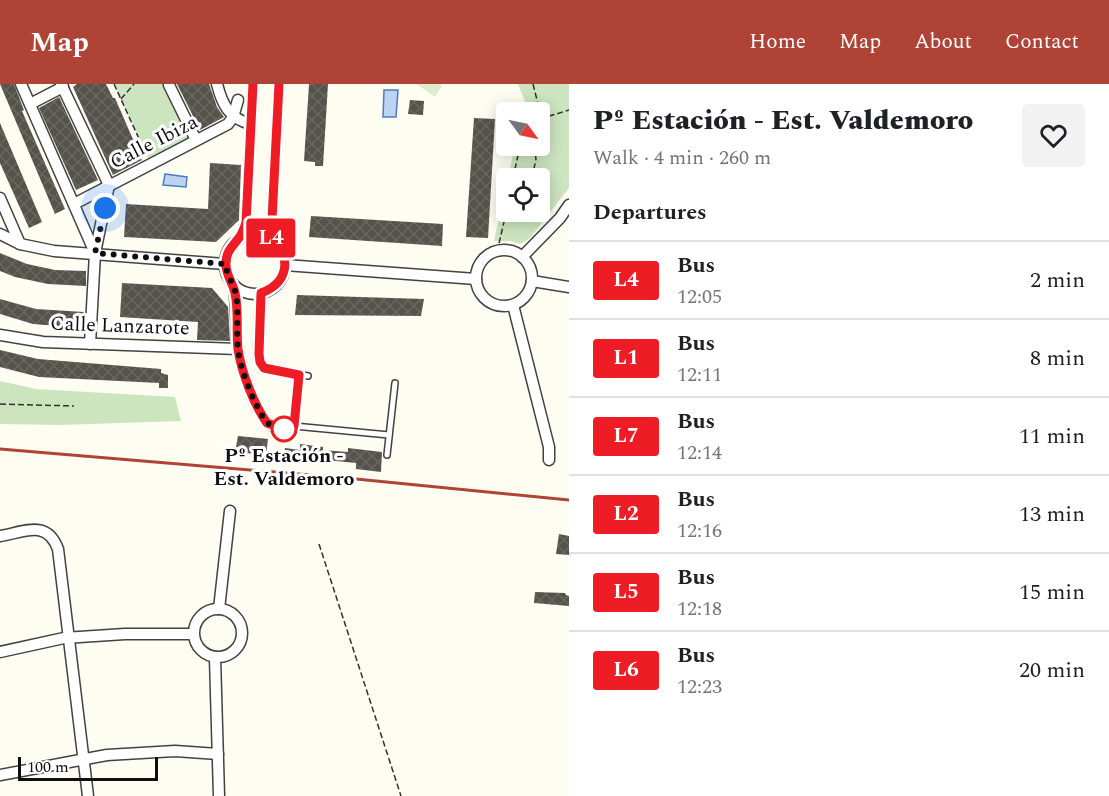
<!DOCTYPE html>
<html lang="en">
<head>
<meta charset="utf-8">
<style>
	body { margin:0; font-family:Spectral,serif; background:#f2f2f2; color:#202124; height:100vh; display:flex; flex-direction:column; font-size:22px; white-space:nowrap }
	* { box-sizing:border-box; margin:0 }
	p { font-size:20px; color:#757577 }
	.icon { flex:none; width:33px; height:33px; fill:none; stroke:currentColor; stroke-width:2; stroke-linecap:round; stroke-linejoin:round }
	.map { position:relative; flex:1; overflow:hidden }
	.drawer { display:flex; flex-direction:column; background:#fff; width:540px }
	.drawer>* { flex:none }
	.badge { padding:0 12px; border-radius:4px; font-size:21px; line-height:39px }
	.needle { width:39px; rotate:123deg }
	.buttons { position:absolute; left:496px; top:18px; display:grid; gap:12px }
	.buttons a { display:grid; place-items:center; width:54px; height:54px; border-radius:6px; background:#fff; box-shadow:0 3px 15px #0003; font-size:30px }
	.scale { position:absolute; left:18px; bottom:15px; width:140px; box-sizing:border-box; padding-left:6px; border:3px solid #0f0f0f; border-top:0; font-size:16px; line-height:21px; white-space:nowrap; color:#0f0f0f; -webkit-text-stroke:4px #fff; paint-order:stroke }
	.you { position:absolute; width:30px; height:30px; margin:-15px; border:4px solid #fff; border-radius:50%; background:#1a73e8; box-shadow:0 0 0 9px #1a73e833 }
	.map>.badge { position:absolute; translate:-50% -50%; box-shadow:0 0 0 3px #fff }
	h2 { padding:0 24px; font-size:22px; line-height:54px }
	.round { display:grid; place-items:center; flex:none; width:63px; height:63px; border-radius:6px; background:#f2f2f2 }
	.summary { display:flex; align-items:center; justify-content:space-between; height:102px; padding:0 24px }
	h1 { font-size:28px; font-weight:800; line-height:45px }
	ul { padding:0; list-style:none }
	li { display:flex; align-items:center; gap:18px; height:78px; padding:0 24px; border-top:2px solid #e0e0e0 }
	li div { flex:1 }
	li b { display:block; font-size:22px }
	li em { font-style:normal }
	li .badge { min-width:66px; font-weight:700; text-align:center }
	header { display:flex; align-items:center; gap:36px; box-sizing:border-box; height:84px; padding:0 30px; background:#af4436; color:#fff }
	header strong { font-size:28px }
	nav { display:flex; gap:33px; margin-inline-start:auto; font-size:21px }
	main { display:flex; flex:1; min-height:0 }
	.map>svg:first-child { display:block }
	.park { fill:#cce5bf }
	.pitch { fill:#deedcf }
	.water { fill:#bcd4ef; stroke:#4b7dbe; stroke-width:1.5 }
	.building { fill:url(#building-cross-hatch) }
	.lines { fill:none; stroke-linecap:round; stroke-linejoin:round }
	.lane-casing { stroke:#424242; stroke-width:8 }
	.street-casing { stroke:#424242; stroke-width:13 }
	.path { stroke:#313131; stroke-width:1.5; stroke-dasharray:6 3; stroke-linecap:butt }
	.lane { stroke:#fff; stroke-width:5 }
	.street { stroke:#fff; stroke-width:10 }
	.rail { stroke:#af4436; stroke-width:3 }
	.line-casing { stroke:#fff; stroke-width:14 }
	.line { stroke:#ee1c25; stroke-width:9 }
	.walk { stroke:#0f0f0f; stroke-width:6; stroke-dasharray:0 10.8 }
	.stop-dot { fill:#fff; stroke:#ee1c25; stroke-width:3 }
	.labels { text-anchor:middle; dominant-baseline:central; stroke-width:6; stroke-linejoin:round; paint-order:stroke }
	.street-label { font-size:20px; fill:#0f0f0f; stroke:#fff }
	.stop-label { font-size:20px; font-weight:bold; fill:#0f0f0f; stroke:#fff }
</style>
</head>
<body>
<header>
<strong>Map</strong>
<nav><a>Home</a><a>Map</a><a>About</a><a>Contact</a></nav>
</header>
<main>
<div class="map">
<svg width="569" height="712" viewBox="0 0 569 712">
	<defs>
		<pattern id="building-cross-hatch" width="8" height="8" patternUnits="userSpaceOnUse" patternTransform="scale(1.5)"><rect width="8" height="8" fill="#56524c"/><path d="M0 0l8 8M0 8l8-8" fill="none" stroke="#696661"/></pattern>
	</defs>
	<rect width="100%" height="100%" fill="#fdfdf2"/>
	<g class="park">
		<path d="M114,0H169L196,56L151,80Z"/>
		<path d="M518,0H569V104L530,154L521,160L510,157H494L507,97V128H540V94H508L515,62H540V28H524L526,20Z"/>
		<path d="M0,297L36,305L175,313L181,337L60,341L0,340Z"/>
	</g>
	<path class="pitch" d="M416,0H440L442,2L435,13Z"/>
	<g class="water">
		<path d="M384,6H398L396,33H383Z"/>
		<path d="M165,90L187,93L186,103L163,101Z"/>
	</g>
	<g class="building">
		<path d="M0,0H14L24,26L22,27L65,125L55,130Z"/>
		<path d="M77,0H106L113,14H115L142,76L113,91L73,3Z"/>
		<path d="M177,0H209L217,23L224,33L200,46Z"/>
		<path d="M309,0H328L323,82H315V78L304,77Z"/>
		<path d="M59,13L98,96L76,106L39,24Z"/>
		<path d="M410,16L424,17L423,31L408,30Z"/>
		<path d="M474,34L495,35L488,154L466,153Z"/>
		<path d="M0,39L42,138L29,144L0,79Z"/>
		<path d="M210,79L241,81L239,136L216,158L124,153L126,120L208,125Z"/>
		<path d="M311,132L443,140L442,162L309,153Z"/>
		<path d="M0,169L27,180L55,186L86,187V202L48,200L15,193L0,187Z"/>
		<path d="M122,199L212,204L228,223L230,257L197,256L198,238L120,233Z"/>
		<path d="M297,211L424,215L421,232L295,231Z"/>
		<path d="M0,215L36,225L84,228L83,244L33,240L0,230Z"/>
		<path d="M0,266L38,275L161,285V289L168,291V304H159V299L39,293L0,283Z"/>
		<path d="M238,352L268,355L266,371L235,368Z"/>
		<path d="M300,360L323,363V366L348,368V364L382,368L381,388L356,385V379L284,372L285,364L300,366Z"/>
		<path d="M559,450L569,452V471L556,470Z"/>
		<path d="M535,508L565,509L566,511L569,512V522L534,519Z"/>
	</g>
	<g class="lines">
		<defs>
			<g id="lane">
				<path d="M264,284L308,292"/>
				<path d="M271,341L284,345L294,342L389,351"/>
				<path d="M294,342L299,291"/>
				<path d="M387,371L395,299"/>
			</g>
			<g id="street">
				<path d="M21,0L95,169"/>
				<path d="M61,0L109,101L95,169L90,260"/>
				<path d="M217,0C222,20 229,35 251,40"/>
				<path d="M169,1L196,56"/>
				<path d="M30,20L63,3"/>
				<path d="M0,114L20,160"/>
				<path d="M74,120L228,40L233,33L238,16"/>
				<path d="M0,150L20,160L54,167L225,180"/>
				<circle cx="255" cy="180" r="30"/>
				<path d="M240,154L246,139L253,0"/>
				<path d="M271,155L279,0"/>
				<circle cx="504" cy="194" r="28"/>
				<path d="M522,173L560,134L569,121"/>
				<path d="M285,181L476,195"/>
				<path d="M532,197L569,203"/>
				<path d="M233,200C238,221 235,243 238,265C241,283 256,333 271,341"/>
				<path d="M261,209L259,270L260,278L264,284"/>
				<path d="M513,221L549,363V376"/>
				<path d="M0,251L43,258L238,265"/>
				<path d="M0,452C25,448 47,435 58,465L88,712"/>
				<circle cx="218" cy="549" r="24"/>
				<path d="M219,525L230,427"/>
				<path d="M0,568L64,554L125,550H193"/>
				<path d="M215,574L219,712"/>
				<path d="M0,691L107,671L175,667L218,670"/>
			</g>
		</defs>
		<use href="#lane" class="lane-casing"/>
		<use href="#street" class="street-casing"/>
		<g class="path">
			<path d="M114,0L146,70"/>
			<path d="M533,0L540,28"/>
			<path d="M121,15L134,0"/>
			<path d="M540,35L569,26"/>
			<path d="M513,94L519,67H535"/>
			<path d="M532,94L536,75L534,62"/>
			<path d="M497,168L507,125"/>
			<path d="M0,320L74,322"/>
			<path d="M319,460L401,712"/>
		</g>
		<use href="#lane" class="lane"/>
		<use href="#street" class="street"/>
		<path class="rail" d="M0,365L346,394L569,416"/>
	</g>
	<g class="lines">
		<defs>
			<path id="line" d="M253,0L246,139C244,144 242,151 238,155C232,163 226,168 226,179C225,190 233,199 235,209C239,227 236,247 238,265C241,287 254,321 267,339L284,345L294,342L299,291L264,284L260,278L259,270L261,209C288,199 293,173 271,155L279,0"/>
		</defs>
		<use href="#line" class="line-casing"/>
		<use href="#line" class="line"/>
		<path class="walk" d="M105,124L95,169L225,180C227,191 233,199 236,210C239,228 236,247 238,266C241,287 254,321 267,339L284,345"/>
	</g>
	<circle class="stop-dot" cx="284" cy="345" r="12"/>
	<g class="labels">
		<g class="street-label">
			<text transform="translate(154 58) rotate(-27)">Calle Ibiza</text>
			<text transform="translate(120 242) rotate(2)">Calle Lanzarote</text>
		</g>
		<g class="stop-label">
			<text x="284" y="372">Pº Estación -<tspan x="284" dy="23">Est. Valdemoro</tspan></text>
		</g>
	</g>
</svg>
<div class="buttons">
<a><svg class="needle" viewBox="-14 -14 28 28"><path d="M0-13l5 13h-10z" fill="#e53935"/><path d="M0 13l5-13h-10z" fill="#757577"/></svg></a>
<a><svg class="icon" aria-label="locate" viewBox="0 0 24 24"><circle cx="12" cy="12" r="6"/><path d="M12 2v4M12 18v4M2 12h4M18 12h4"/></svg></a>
</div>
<div class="scale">100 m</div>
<div class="you" style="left:105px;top:124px"></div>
<b class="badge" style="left:271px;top:154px;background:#ee1c25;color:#fff">L4</b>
</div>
<section class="drawer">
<div class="summary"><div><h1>Pº Estación - Est. Valdemoro</h1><p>Walk · 4 min · 260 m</p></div><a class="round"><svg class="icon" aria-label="heart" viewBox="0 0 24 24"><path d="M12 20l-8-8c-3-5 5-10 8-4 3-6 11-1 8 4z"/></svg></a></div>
<h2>Departures</h2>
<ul>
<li><span class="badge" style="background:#ee1c25;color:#fff">L4</span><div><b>Bus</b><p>12:05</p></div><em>2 min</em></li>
<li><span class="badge" style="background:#ee1c25;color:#fff">L1</span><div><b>Bus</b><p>12:11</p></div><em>8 min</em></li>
<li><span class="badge" style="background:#ee1c25;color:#fff">L7</span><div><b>Bus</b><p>12:14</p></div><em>11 min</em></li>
<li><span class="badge" style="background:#ee1c25;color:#fff">L2</span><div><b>Bus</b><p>12:16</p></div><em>13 min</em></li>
<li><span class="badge" style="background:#ee1c25;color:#fff">L5</span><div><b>Bus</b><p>12:18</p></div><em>15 min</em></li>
<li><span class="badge" style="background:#ee1c25;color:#fff">L6</span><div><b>Bus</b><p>12:23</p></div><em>20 min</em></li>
</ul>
</section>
</main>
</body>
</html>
